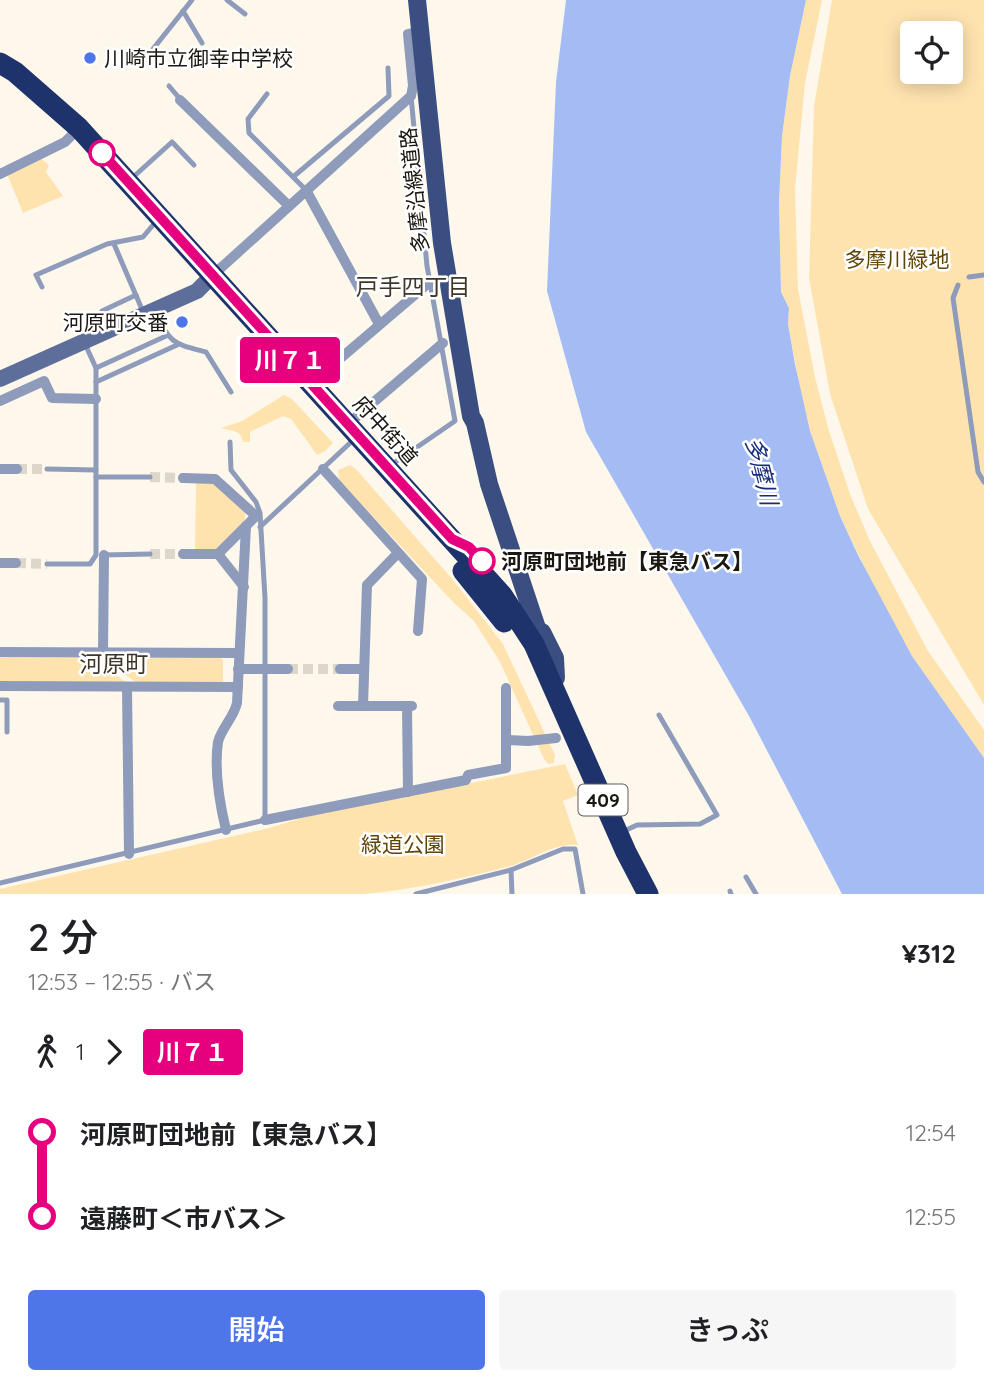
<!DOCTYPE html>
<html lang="ja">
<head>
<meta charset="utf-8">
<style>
	body { margin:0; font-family:Quicksand,"Noto Sans JP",sans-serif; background:#f6f6f6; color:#202124; height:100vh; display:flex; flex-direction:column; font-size:26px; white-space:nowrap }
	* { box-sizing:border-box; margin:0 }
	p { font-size:23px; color:#757577 }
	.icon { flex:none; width:38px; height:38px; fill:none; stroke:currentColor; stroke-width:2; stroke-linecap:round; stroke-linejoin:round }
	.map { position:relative; height:894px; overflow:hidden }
	.panel { display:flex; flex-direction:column; background:#fff; flex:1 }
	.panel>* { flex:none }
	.badge { padding:0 14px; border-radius:5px; font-size:24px; line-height:46px }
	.tools { position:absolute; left:900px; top:21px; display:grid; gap:14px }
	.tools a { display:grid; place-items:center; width:63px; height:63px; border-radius:7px; background:#fff; box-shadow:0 4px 18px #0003; font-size:35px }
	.map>.badge { position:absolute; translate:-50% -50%; box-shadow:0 0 0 4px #fff }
	.legs { display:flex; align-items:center; gap:10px; height:77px; padding:0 28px; font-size:23px }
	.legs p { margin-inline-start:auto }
	.headline { display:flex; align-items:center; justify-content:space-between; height:119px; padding:0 28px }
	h1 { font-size:38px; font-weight:600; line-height:52px }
	.primary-button { display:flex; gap:14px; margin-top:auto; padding:14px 28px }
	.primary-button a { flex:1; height:80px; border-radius:7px; background:#4f76e9; color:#fff; font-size:28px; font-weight:600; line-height:80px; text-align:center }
	.primary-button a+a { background:#f6f6f6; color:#202124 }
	ul { padding:0 28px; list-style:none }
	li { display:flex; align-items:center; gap:24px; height:84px; font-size:26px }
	li i { display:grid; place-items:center; width:10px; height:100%; margin:0 9px; background:currentColor }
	li i::after { content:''; width:18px; height:18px; margin:-9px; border:5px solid; border-radius:50%; background:#fff }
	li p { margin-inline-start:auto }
	li:first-child i { background:linear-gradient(#0000 50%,currentColor 0) }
	li:last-child i { background:linear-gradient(currentColor 50%,#0000 0) }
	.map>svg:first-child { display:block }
	.green { fill:#ffe3af; fill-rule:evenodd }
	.water { fill:#a4bcf3 }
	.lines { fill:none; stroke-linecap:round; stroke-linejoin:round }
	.street-tunnel { stroke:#dcd6cb; stroke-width:10; stroke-dasharray:10 5; stroke-linecap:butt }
	.lane { stroke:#8e9bba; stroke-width:5 }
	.street { stroke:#8e9bba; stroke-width:10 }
	.secondary { stroke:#5c6e99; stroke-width:16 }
	.primary { stroke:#3a4e81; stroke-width:18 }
	.highway { stroke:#1e326c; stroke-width:21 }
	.street-bridge { stroke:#8e9bba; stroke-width:10 }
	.line-1-casing { stroke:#fff; stroke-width:16 }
	.line-1 { stroke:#e6007e; stroke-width:10 }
	.poi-dot { fill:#4f76e9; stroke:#fff; stroke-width:2.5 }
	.stop-1-dot { fill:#fff; stroke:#e6007e; stroke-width:3.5 }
	.labels { text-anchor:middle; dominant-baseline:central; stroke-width:5; stroke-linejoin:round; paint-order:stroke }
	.shield { fill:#fff; stroke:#5f5d58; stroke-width:2 }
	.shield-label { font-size:19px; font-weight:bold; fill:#1b1711 }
	.poi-label { font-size:21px; fill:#1b1711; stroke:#fff; text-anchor:start }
	.street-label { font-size:21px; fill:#1b1711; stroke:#fff }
	.park-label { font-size:21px; fill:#604507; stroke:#fff }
	.stop-label { font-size:21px; font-weight:bold; fill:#1b1711; stroke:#fff; text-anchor:start }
	.neighbourhood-label { font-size:23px; fill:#3f3627; stroke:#fff }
	.water-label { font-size:23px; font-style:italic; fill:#182d7b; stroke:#fff }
</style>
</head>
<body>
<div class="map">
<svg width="984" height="894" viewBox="0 0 984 894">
	<rect width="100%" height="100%" fill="#fef8ec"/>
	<g class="green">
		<path d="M806,0H822L805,83L795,189L798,289L815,377L829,431L850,494L870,541L928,651L984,730V758L912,656L879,597L840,516L810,431L801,394L788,324L789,308L781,292L779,204L782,136L790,76Z"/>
		<path d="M832,0H984V705L868,509L830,394L809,278L814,106ZM912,33H950V72H912Z"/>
		<path d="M40,158L49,165L46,172L63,196L23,213L7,174Z"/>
		<path d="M284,395L292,399L333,443L325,451L317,455L291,419L283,416L250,432V442H243C241,430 232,431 221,428L242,421Z"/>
		<path d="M350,465L356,469L453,580L503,644L555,755L554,763L548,764L544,759L500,662L474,621L453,602L339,480L338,470Z"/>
		<path d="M196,483H215L245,511V520L215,551H195Z"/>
		<path d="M0,654L91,655L128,684H0Z"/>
		<path d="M100,655L218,656L223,660V681L218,684L139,685Z"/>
		<path d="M565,764L578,795L563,801L578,845C551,843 532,861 507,867C459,879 412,890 363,894H0V889L269,828L308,816Z"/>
	</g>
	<path class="water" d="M566,0H806L790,76L782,136L779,203L781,292L789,308L788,324L795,364L810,431L840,516L858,555L912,656L984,758V894H842L749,716L586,432L547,291L556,82Z"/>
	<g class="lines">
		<g class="street-tunnel">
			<path d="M17,469H47"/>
			<path d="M150,477L183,478"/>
			<path d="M150,554H183"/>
			<path d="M16,563L47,564"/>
			<path d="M288,669H340"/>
		</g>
		<g class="lane">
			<path d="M227,0L245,14"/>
			<path d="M183,11L202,43"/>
			<path d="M159,65L149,54L192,0"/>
			<path d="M169,86L180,99"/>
			<path d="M267,94L248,119L249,133L306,190"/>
			<path d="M293,177L389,96L388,68"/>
			<path d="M131,179L172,142L194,165"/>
			<path d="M114,244L141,307"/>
			<path d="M969,277L984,275"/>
			<path d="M958,285L953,298L978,472L984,482"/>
			<path d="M42,287L36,275L107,244L143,237L153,225"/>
			<path d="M155,312C171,344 172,343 206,352L231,392"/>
			<path d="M107,323L102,311L136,295"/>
			<path d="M96,368L166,336"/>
			<path d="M96,382L177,345"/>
			<path d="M391,465L455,421L427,266L411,96"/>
			<path d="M47,469L96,470"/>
			<path d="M96,477H150"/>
			<path d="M260,527L350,443"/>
			<path d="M103,555L150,554"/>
			<path d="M47,564H90L96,555V368L85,344"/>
			<path d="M0,700H7V732"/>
			<path d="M622,832L637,825L700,824L717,815L659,715"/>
			<path d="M511,870L512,894"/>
			<path d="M746,877L756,894"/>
			<path d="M0,883L265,820V598L260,513L256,502L231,470L230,442"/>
			<path d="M730,891L731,894"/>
			<path d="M416,894L511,870L563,849H575L583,894"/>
		</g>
		<g class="street">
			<path d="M180,100L289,206"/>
			<path d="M0,174L65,142L79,128"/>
			<path d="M306,190L379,324"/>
			<path d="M213,275L411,96L413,86L408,34L421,31"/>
			<path d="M308,386L431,281"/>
			<path d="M0,401L44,381L52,398L96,399"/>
			<path d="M348,424L443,343"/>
			<path d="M0,469H17"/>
			<path d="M323,469L422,579L418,631"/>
			<path d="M183,478L215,479L256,516L218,554H183"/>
			<path d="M218,554L244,587"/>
			<path d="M0,563H16"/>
			<path d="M0,652L238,653"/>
			<path d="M103,652L104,555"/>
			<path d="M340,669H364"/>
			<path d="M0,686L238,687"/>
			<path d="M127,687L129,854"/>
			<path d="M338,706H412"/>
			<path d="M363,706L367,585L398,553"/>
			<path d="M407,706L408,792"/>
			<path d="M506,740V688"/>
			<path d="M265,820L466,780L468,775L506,768V740L528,741L556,738"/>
			<path d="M226,830C220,805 214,769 218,742C221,729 234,717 237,703L246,526"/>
		</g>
		<path class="secondary" d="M0,379L197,291L213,275"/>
		<g class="primary">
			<path d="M417,0L442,243L471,416L475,423L489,484L543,646"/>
			<path d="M542,632L555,658L556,678"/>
		</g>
		<g class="highway">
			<path d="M0,63L15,72L79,128L502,595L534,644L626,852L648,894"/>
			<path d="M463,571L504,622"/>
		</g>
		<path class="street-bridge" d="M238,669H288"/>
	</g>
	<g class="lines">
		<defs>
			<path id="line-1" d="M102,153L452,539L469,547L482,561"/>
		</defs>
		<use href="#line-1" class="line-1-casing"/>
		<use href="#line-1" class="line-1"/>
	</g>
	<g class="poi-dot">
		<circle cx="90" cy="58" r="7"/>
		<circle cx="182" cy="322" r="7"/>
	</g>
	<g class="stop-1-dot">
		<circle cx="102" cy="153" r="12"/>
		<circle cx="482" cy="561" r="12"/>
	</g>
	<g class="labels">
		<rect class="shield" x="578.5" y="784.5" width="49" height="31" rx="5"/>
		<g class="shield-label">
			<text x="603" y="800">409</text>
		</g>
		<g class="poi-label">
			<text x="104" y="58">川崎市立御幸中学校</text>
			<text x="168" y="322" text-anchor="end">河原町交番</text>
		</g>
		<g class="street-label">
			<text transform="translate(414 190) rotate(-96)">多摩沿線道路</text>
			<text transform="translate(386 430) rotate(48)">府中街道</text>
		</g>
		<g class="park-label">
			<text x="897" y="259">多摩川緑地</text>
			<text x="403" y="844">緑道公園</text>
		</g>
		<g class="stop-label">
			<text x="501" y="561">河原町団地前【東急バス】</text>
		</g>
		<g class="neighbourhood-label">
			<text x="413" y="286">戸手四丁目</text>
			<text x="114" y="663">河原町</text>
		</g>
		<g class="water-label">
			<text transform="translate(762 471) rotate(76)">多摩川</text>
		</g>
	</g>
</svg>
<div class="tools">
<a><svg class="icon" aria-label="locate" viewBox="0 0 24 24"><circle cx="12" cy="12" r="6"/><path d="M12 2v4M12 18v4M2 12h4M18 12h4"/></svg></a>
</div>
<b class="badge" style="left:290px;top:360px;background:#e6007e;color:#fff">川７１</b>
</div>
<section class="panel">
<div class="headline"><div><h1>2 分</h1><p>12:53 – 12:55 · バス</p></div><b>¥312</b></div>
<div class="legs"><svg class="icon" aria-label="walk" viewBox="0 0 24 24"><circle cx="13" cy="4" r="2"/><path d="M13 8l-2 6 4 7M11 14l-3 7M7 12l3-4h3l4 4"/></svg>1<svg class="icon" aria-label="forward" viewBox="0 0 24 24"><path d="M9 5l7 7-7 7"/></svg><b class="badge" style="background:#e6007e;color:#fff">川７１</b></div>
<ul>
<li><i style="color:#e6007e"></i><b>河原町団地前【東急バス】</b><p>12:54</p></li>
<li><i style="color:#e6007e"></i><b>遠藤町＜市バス＞</b><p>12:55</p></li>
</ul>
<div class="primary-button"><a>開始</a><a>きっぷ</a></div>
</section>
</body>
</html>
